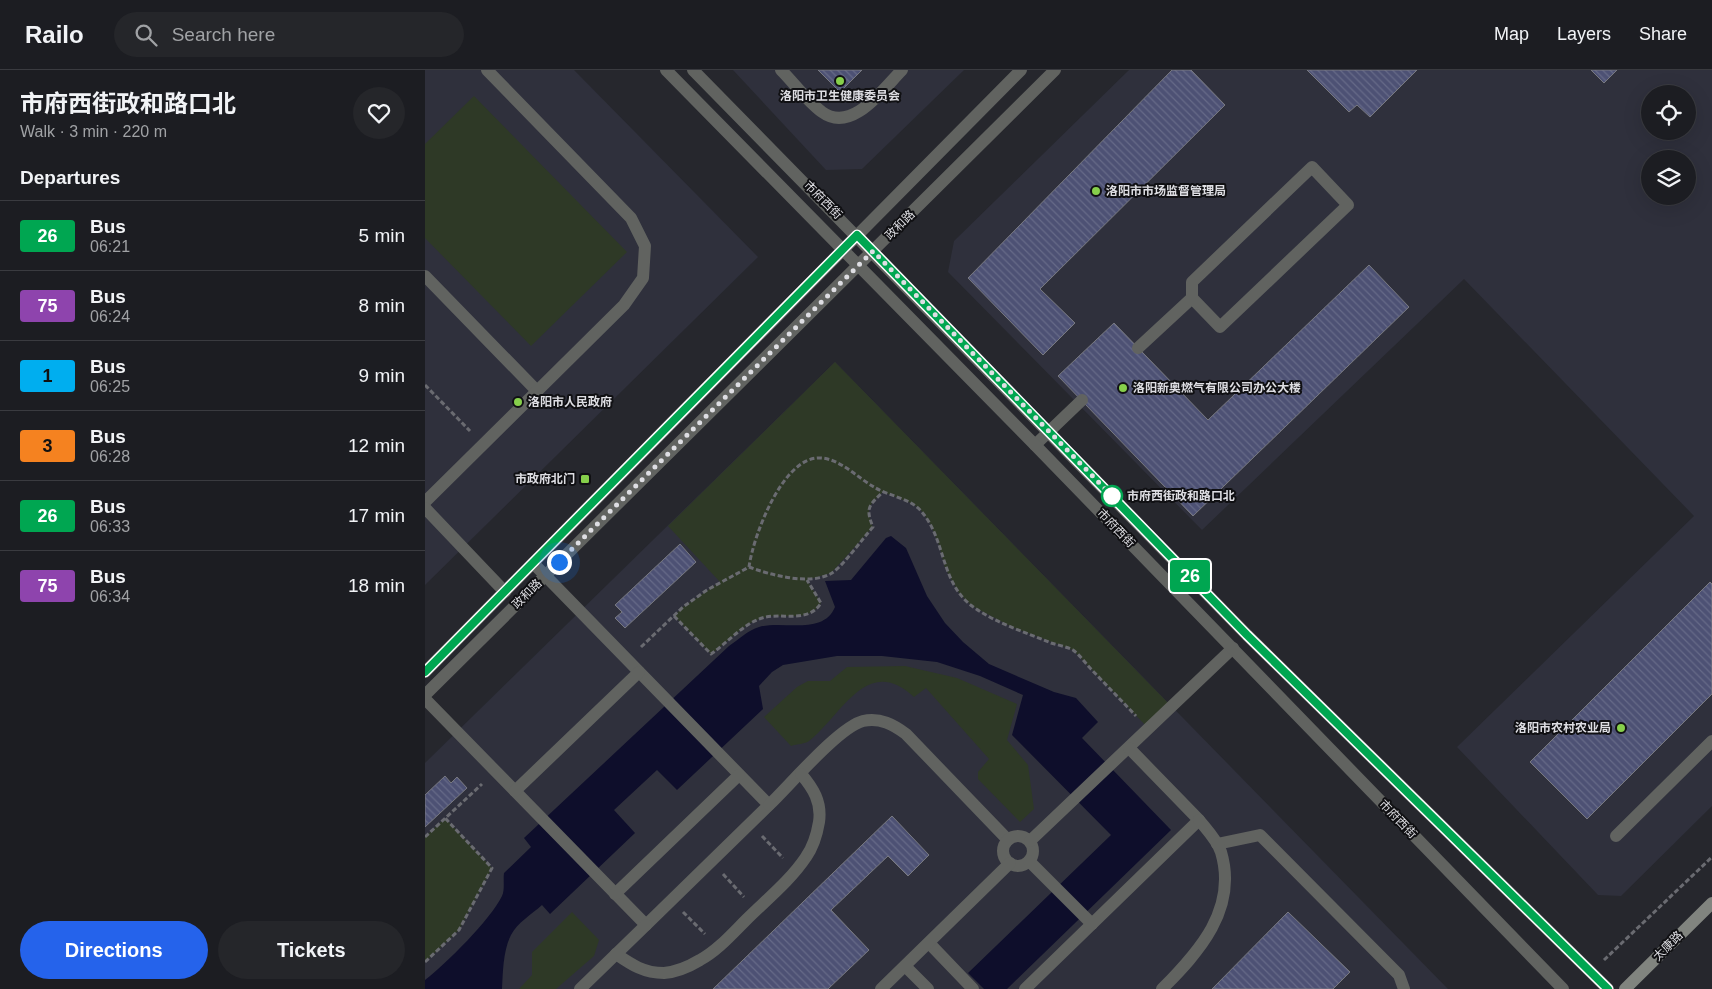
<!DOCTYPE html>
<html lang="en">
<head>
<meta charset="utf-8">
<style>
	body { margin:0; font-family:Helvetica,"Noto Sans SC",sans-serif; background:#25262a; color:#f1f3f6; height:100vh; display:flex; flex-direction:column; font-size:19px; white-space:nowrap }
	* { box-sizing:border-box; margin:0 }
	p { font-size:16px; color:#a0a2a5 }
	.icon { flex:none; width:28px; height:28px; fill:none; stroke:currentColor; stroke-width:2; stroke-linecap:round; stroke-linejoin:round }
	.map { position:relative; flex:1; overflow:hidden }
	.drawer { display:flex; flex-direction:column; background:#1c1d22; width:425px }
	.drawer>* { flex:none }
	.badge { padding:0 10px; border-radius:4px; font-size:18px; line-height:32px }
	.controls { position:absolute; left:1216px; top:15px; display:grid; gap:10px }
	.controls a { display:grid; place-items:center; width:55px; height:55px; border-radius:50%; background:#1c1d22; box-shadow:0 5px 20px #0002,0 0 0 1px #3a3b40; font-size:25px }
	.you { position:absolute; width:25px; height:25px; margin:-12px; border:4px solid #fff; border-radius:50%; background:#1a73e8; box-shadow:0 0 0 8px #1a73e833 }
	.map>.badge { position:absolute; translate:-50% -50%; box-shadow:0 0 0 2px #fff }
	h2 { padding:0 20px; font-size:19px; line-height:45px }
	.round { display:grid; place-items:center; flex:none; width:52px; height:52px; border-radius:26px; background:#25262a }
	.headline { display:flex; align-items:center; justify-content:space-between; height:85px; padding:0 20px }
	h1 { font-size:24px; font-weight:700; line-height:38px }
	.cta { display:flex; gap:10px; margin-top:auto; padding:10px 20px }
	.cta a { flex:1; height:58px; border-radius:30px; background:#2563eb; color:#fff; font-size:20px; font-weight:700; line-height:58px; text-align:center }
	.cta a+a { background:#25262a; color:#f1f3f6 }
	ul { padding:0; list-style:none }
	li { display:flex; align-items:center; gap:15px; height:70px; padding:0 20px; border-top:1px solid #3a3b40 }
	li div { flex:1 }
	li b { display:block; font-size:19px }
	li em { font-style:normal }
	li .badge { min-width:55px; font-weight:700; text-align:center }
	header { display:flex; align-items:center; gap:30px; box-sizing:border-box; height:70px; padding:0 25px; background:#1c1d22; border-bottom:1px solid #3a3b40 }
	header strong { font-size:24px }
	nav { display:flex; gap:28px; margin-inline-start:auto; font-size:18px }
	.search { width:350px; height:45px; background:#25262a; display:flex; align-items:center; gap:12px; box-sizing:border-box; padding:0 18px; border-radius:28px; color:#a0a2a5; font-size:19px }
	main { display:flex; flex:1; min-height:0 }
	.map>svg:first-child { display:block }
	.built { fill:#2f303c; fill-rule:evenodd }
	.grass { fill:#2e3926 }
	.water { fill:#0e0e2b }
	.building { fill:url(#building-back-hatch); stroke:#787980 }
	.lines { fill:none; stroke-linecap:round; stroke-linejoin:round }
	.path { stroke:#6a6b71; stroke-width:3; stroke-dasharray:5 2.5; stroke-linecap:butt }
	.service { stroke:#616360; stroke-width:12 }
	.tertiary { stroke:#616360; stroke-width:12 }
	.secondary { stroke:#81847f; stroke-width:12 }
	.line-casing { stroke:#fff; stroke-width:11 }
	.line { stroke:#00a651; stroke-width:8 }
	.walk { stroke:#dedee3; stroke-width:5; stroke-dasharray:0 9 }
	.poi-dot { fill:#86cf4b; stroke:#101013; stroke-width:2 }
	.stop-dot { fill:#fff; stroke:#00a651; stroke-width:2.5 }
	.labels { text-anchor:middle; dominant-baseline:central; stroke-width:4; stroke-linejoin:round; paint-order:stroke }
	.poi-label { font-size:12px; font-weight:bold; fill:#dedee3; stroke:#101013; text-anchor:start }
	.street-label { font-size:12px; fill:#dedee3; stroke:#101013 }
	.stop-label { font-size:12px; font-weight:bold; fill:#dedee3; stroke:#101013; text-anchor:start }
</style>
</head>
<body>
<header>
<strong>Railo</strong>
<div class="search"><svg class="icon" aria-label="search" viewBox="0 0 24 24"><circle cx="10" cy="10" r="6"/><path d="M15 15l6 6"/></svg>Search here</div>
<nav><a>Map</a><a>Layers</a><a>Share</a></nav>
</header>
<main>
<section class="drawer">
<div class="headline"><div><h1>市府西街政和路口北</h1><p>Walk · 3 min · 220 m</p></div><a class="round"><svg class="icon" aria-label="heart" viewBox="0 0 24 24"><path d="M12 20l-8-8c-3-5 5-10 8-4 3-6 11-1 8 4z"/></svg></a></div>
<h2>Departures</h2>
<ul>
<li><span class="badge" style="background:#00a651;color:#fff">26</span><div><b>Bus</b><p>06:21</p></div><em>5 min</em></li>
<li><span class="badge" style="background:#8e44ad;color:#fff">75</span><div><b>Bus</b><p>06:24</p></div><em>8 min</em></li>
<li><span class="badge" style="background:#00aeef;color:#111">1</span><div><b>Bus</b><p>06:25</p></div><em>9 min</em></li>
<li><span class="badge" style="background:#f58220;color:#111">3</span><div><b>Bus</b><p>06:28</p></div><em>12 min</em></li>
<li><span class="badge" style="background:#00a651;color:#fff">26</span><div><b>Bus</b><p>06:33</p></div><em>17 min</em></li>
<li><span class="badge" style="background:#8e44ad;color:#fff">75</span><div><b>Bus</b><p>06:34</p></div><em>18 min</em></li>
</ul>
<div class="cta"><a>Directions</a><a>Tickets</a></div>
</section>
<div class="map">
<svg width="1287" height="919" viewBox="0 0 1287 919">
	<defs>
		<pattern id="building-back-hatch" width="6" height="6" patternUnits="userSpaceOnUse" patternTransform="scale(1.25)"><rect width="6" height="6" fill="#4d5174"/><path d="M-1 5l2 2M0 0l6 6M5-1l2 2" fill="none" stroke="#666a88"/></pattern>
	</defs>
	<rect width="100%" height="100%" fill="#26272d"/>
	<g class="built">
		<path d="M0,0H149L333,187L0,515Z"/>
		<path d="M308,0H539L437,99L401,100Z"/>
		<path d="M704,0H1287V736L1196,826L1173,825L1032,677L1269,446L1039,209L777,460L523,202L529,171ZM1225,24H1262V61H1225ZM1225,89H1262V126H1225Z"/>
		<path d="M410,292L1023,919H0V693Z"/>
	</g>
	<g class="grass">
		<path d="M49,26L202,182L106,276L0,168V74Z"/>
		<path d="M410,292L747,637L724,659L648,580L587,557L547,536L534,523L520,498L514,475L505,453L495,439L486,433L458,422C444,435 440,438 448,457L406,503L382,510L396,533C383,554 356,542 337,548C318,554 302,573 286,584L249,546L258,537L295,512L243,456Z"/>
		<path d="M480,596L532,608L592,634L582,670L603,695L609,739L595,752L553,709V702L564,689L501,618L489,627C442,583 417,645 384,671C380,674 372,674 366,676L339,647L372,617L383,611H405L422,597Z"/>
		<path d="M20,748L67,798L34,860L0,892V767Z"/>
		<path d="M147,842L174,870L169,886L131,919H94L107,905V882Z"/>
	</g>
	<path class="water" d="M466,466L481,478L502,526L520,553L538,572L564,594L629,622L651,628L673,652L657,668L746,760L582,919H559L543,903L686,765L587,665L598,625L555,606L512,592L457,586H412L358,595L347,602L334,616L338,639L252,720L232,700L189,740L210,763L125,844L117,835C107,844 92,853 86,865C78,881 78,902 77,919H0V910C21,894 66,849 77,826C80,820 78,809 79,803L106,777L99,768L304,576C313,570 323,560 334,557C357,550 398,566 410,537L400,511L426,510L461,468Z"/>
	<g class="building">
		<path d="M393,0H437L415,22Z"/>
		<path d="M747,0H766L800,35L615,219L650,253L618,285L543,208Z"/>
		<path d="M882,0H992L945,47L932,35L924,42Z"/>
		<path d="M1166,0H1192L1179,13Z"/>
		<path d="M944,195L984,237L768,446L633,306L689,253L783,350Z"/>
		<path d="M255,474L271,492L200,558L190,548L197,542L190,535Z"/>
		<path d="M1285,512L1287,514V624L1162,749L1105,692Z"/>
		<path d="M20,706L26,713L32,707L42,718L0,757V725Z"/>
		<path d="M467,746L504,785L483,806L463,786L406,840L444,880L403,919H288Z"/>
		<path d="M863,842L925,902L908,919H787Z"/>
	</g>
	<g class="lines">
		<g class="path">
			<path d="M0,315L45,361"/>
			<path d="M324,497C345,505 386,516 407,503C418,496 438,468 448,457C440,438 444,435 458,422"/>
			<path d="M249,546L286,584C302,573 318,554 337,548C356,542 383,554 396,533L382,510"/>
			<path d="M216,577L258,537L282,520L324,497C328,467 358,385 396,388C415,389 433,408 449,417C463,426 485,428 496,441C521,469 515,512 547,536C570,553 600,562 626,573C633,575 642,577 648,580C655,585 661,594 666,599C681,615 696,630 711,646"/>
			<path d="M337,766L358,788"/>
			<path d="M0,767L57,714"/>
			<path d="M298,804L319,827"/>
			<path d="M258,842L280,864"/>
			<path d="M1179,890L1287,787"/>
			<path d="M0,892L34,860L67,798L20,748"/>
		</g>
		<g class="service">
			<path d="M356,0C369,13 382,31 397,42C427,64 458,19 477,0"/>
			<path d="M0,206L112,321"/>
			<path d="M713,278L767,228V212L887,97L923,135L795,257L767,228"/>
			<path d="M610,375L657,330"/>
			<path d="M0,432L199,235L218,208L220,176L206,148L62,0"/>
			<path d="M0,438L80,522"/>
			<path d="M0,629L221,855L344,735L108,493"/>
			<path d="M90,721L214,602"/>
			<path d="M344,735C364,716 414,657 438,651C455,647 469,655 481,664L583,770"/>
			<path d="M1191,766L1287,671"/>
			<circle cx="593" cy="781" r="15"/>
			<path d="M605,771L808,578"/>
			<path d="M792,774L835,765L974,905L979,919"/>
			<path d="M604,791L667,854"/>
			<path d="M190,824L314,705"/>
			<path d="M504,873L548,919"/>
			<path d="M191,884C207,895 219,903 239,903C251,902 265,896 275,890C292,881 307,864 321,850C341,830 365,811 381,787C388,777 392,764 394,752C397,732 388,718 376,704"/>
			<path d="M480,896L503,919"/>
			<path d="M155,919L221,855"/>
			<path d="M456,919L585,793"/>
			<path d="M600,919L774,750L704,678"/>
			<path d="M737,919C774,882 813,839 796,782C792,770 782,760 774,750"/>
		</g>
		<g class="tertiary">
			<path d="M241,0L610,375L1138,919"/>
			<path d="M268,0L822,565L1183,919"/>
			<path d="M0,602L596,0"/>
			<path d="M0,625L630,0"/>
		</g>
		<path class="secondary" d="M1200,919L1287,833"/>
	</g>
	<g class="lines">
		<defs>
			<path id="line" d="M0,602L432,165L822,565L1183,919"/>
		</defs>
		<use href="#line" class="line-casing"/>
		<use href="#line" class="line"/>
		<path class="walk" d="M134,492L448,181L690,429L687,426"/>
	</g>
	<g class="poi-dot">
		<circle cx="415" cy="11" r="5"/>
		<circle cx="671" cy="121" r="5"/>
		<circle cx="698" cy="318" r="5"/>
		<circle cx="93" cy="332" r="5"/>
		<rect x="155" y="404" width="10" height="10" rx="2.5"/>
		<circle cx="1196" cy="658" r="5"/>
	</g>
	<circle class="stop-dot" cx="687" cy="426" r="10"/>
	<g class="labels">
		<g class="poi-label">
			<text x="415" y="26" text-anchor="middle">洛阳市卫生健康委员会</text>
			<text x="681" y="121">洛阳市市场监督管理局</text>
			<text x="708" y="318">洛阳新奥燃气有限公司办公大楼</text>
			<text x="103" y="332">洛阳市人民政府</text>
			<text x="150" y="409" text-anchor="end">市政府北门</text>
			<text x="1186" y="658" text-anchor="end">洛阳市农村农业局</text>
		</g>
		<g class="street-label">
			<text transform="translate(398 130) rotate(45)">市府西街</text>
			<text transform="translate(475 155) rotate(-45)">政和路</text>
			<text transform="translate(691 458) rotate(46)">市府西街</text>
			<text transform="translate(102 524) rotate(-45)">政和路</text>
			<text transform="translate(973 749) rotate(46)">市府西街</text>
			<text transform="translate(1243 876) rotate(-45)">太康路</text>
		</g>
		<g class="stop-label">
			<text x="702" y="426">市府西街政和路口北</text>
		</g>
	</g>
</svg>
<div class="controls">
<a><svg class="icon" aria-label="locate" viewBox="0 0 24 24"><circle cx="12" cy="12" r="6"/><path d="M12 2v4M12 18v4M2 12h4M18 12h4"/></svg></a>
<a><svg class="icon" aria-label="layers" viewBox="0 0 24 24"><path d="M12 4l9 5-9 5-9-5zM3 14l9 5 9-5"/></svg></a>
</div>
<div class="you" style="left:134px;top:492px"></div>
<b class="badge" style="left:765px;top:506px;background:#00a651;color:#fff">26</b>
</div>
</main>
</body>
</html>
